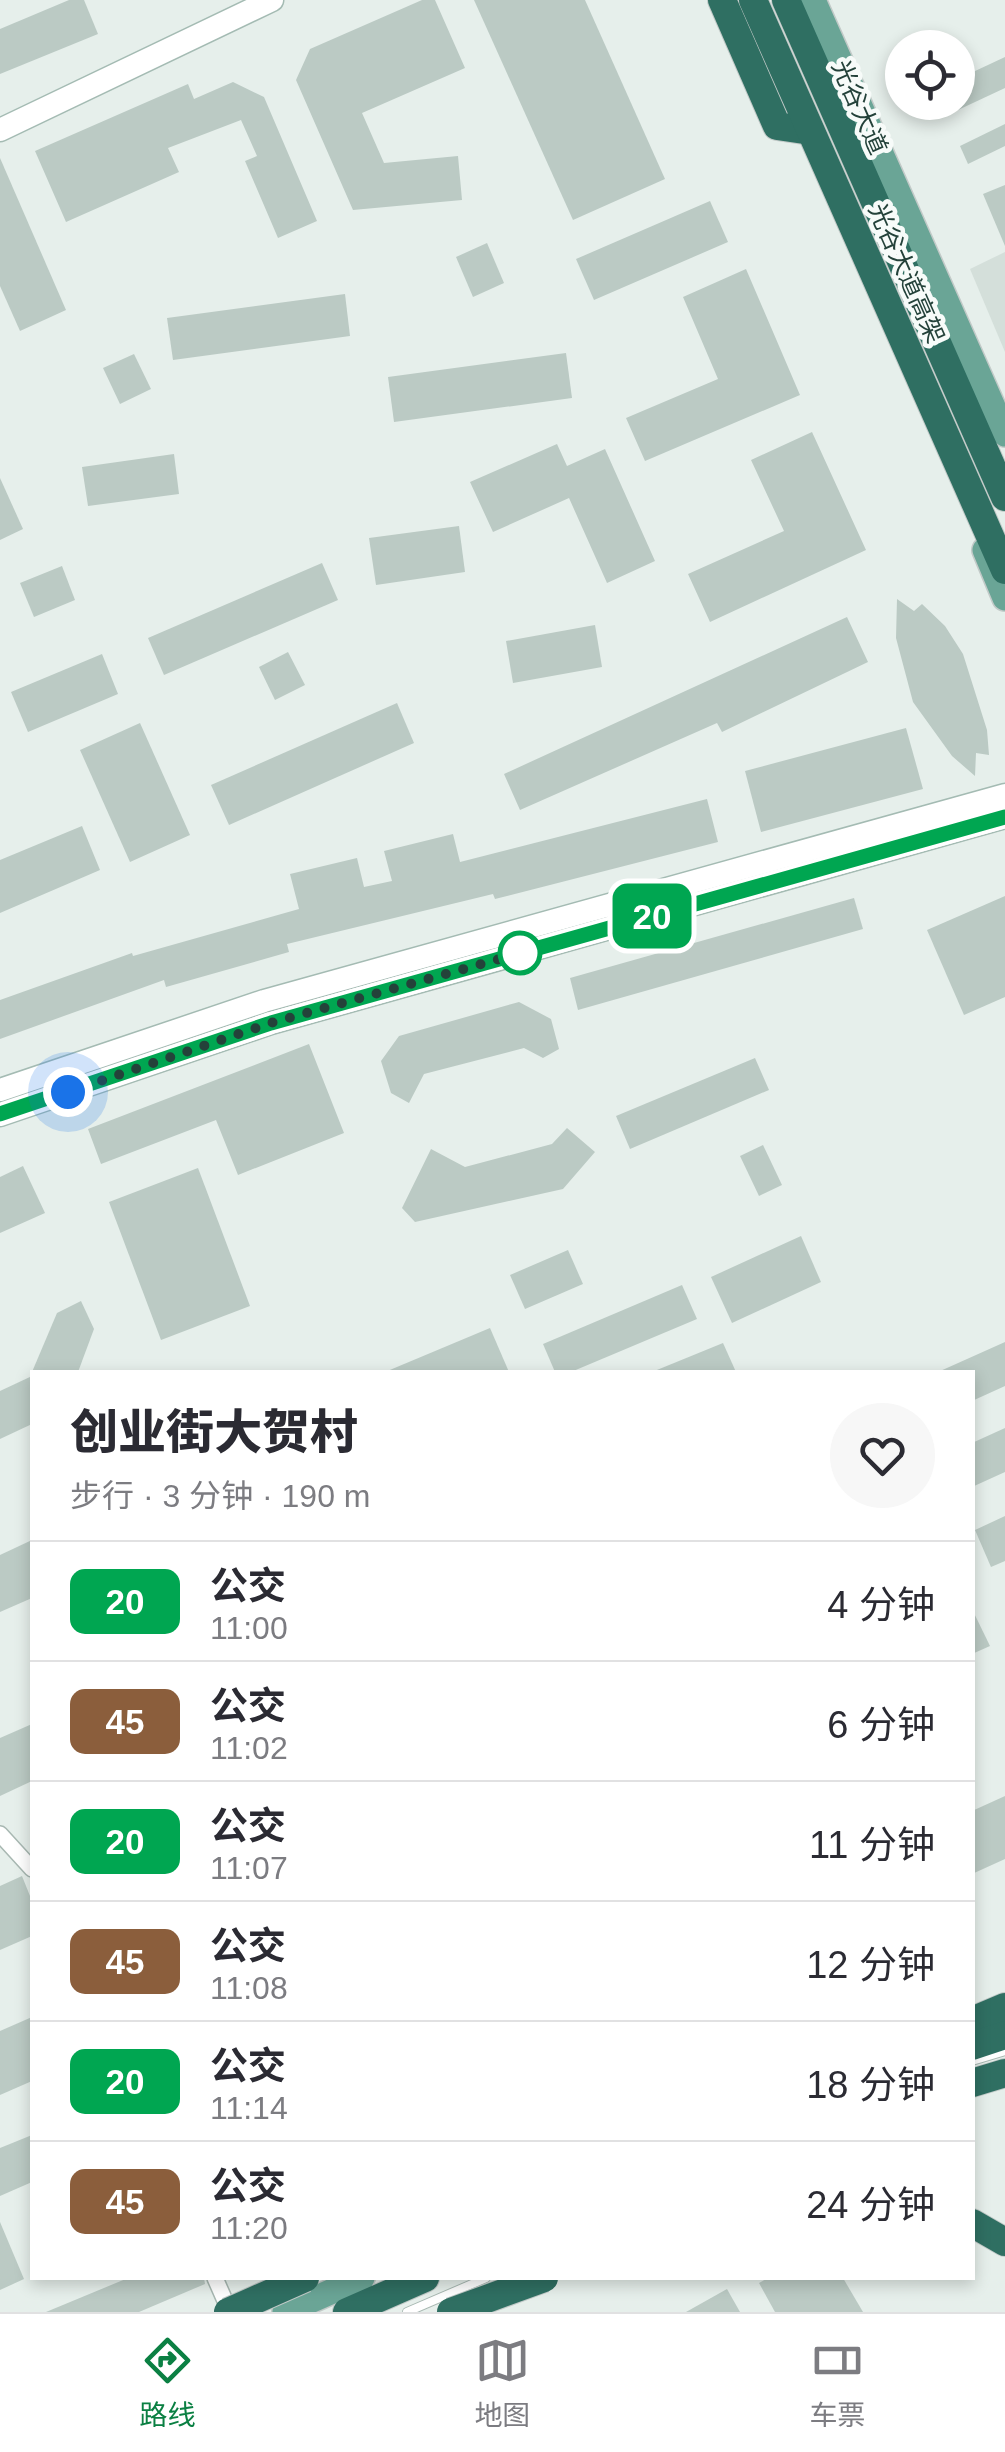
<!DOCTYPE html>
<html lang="zh">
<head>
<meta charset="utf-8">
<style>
	body { margin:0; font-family:Arial,"Noto Sans SC",sans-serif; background:#f7f7f7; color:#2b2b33; height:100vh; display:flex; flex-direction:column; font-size:38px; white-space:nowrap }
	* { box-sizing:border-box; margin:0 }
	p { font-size:32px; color:#7c7c81 }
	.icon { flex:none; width:55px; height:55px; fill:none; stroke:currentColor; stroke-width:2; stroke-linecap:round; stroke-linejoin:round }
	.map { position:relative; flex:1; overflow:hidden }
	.side { position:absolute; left:30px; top:1370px; width:945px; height:910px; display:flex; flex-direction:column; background:#fff; border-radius:0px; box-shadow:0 5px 15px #0003 }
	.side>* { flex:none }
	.badge { padding:0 20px; border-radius:15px; font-size:35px; line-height:65px }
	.buttons { position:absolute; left:885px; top:30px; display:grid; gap:20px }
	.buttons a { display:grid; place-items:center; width:90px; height:90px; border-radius:50%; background:#fff; box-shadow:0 5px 15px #0003; font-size:50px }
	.you { position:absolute; width:50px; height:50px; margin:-25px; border:8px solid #fff; border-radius:50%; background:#1a73e8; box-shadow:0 0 0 15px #1a73e833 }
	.map>.badge { position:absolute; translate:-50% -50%; box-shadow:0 0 0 5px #fff }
	.round { display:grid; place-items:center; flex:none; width:105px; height:105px; border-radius:52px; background:#f7f7f7 }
	.headline { display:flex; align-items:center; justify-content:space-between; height:170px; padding:0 40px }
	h1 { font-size:48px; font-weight:800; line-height:75px }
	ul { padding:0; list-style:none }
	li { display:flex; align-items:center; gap:30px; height:120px; padding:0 40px; border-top:2px solid #e1e1e2 }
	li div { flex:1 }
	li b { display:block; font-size:38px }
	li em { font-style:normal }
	li .badge { min-width:110px; font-weight:700; text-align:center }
	.tabs { display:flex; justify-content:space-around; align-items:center; height:140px; border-top:2px solid #e1e1e2; background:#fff; font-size:28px; color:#7c7c81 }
	.tabs a { display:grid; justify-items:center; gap:5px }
	.tabs .on { color:#0b8043 }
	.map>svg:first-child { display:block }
	.built { fill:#d4dfda }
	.building { fill:#bbcac4 }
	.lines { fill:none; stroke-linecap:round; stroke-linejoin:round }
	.lane-casing { stroke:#a8b8b2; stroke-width:10 }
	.street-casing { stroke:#a8b8b2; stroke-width:18 }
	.secondary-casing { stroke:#a4bbb3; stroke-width:25 }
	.primary-casing { stroke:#c2cac8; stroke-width:28 }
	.highway-casing { stroke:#c2cac8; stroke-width:30 }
	.lane { stroke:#fff; stroke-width:8 }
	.street { stroke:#fff; stroke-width:15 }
	.secondary { stroke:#fff; stroke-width:22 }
	.primary { stroke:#6aa596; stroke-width:25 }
	.highway { stroke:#2f6f62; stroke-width:28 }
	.highway-bridge-casing { stroke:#c2cac8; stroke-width:30; stroke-linecap:butt }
	.highway-bridge { stroke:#2f6f62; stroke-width:28 }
	.line-casing { stroke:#fff; stroke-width:22 }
	.line { stroke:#00a651; stroke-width:15 }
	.walk { stroke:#24423a; stroke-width:10; stroke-dasharray:0 18 }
	.stop-dot { fill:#fff; stroke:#00a651; stroke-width:5 }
	.labels { text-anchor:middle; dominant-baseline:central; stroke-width:9; stroke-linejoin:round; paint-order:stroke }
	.street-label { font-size:25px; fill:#24423a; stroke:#f7fbf9 }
</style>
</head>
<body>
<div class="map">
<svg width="1005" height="2312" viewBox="0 0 1005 2312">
	<rect width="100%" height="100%" fill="#e6efeb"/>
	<path class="built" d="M1005,252V352L970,269Z"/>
	<g class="building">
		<path d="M69,0H84L98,34L0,74V29Z"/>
		<path d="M422,0H435L465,68L362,113L384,163L458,156L462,200L353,210L296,80L310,49Z"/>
		<path d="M474,0H585L665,179L573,220Z"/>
		<path d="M1005,57V88L958,110V79Z"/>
		<path d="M233,82L264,97L317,221L278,238L245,161L257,156L241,120L168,148L179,172L66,222L35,151L188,84L194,99Z"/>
		<path d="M1005,124V146L968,164L960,146Z"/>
		<path d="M0,158L66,310L20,331L0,286Z"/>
		<path d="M1005,185V246L983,194Z"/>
		<path d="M710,201L728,242L594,300L576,259Z"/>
		<path d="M487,243L504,283L473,297L456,257Z"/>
		<path d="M746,269L800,395L645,461L626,418L718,379L683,297Z"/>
		<path d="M345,294L350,336L173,360L167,318Z"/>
		<path d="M566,353L572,398L394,422L388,377Z"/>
		<path d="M134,354L151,389L120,404L103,368Z"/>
		<path d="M812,432L866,550L710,622L688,574L784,531L751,460Z"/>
		<path d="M557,444L567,466L605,449L655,561L607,583L569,498L493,532L470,482Z"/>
		<path d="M174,454L179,494L88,506L82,467Z"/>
		<path d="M0,478L23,529L0,540Z"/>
		<path d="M459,526L465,572L376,585L369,538Z"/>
		<path d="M322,563L338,600L164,675L148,638Z"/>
		<path d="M62,566L75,600L34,617L20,583Z"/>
		<path d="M897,599L914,611L922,604L945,626L963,654L987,730L989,755L976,753L975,776L952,756L913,702L896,638Z"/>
		<path d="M847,617L868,662L722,732L717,723L520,810L504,774Z"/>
		<path d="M595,625L602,667L513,683L506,641Z"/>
		<path d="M288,652L305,685L275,700L259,667Z"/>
		<path d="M102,654L118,694L28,732L11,692Z"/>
		<path d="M397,703L414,743L229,825L211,785Z"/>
		<path d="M140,723L190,835L130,862L80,750Z"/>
		<path d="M906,728L923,789L761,832L745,771Z"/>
		<path d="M707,799L718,842L495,899L493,894L287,944L289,952L166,987L164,980L0,1039V1000L132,953L133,956L299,909L290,874L357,858L364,887L392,881L384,851L453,834L460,862Z"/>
		<path d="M82,826L100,870L0,913V860Z"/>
		<path d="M1005,896V997L964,1015L927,930Z"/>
		<path d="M854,898L863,929L578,1010L570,978Z"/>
		<path d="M519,1002L551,1019L559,1049L543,1058L524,1048L424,1074L409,1103L391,1093L381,1061L399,1036Z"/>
		<path d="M309,1044L344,1133L238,1175L216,1120L101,1164L88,1129Z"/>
		<path d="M755,1058L769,1090L630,1149L616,1116Z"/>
		<path d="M567,1128L595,1152L563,1189L415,1222L402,1208L431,1149L465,1167L552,1144Z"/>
		<path d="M763,1145L782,1185L759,1196L740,1156Z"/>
		<path d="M23,1166L45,1213L0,1233V1177Z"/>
		<path d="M198,1168L250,1306L161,1340L109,1202Z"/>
		<path d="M801,1236L821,1282L732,1323L711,1277Z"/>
		<path d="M568,1250L583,1284L525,1309L510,1275Z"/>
		<path d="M682,1285L697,1319L571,1372H555L543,1344Z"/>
		<path d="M81,1301L94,1329L78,1372H32L57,1313Z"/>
		<path d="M490,1328L509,1372H385Z"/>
		<path d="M1005,1342V1386L972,1401V1372H938Z"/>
		<path d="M723,1343L736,1372H652Z"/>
		<path d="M32,1376V1424L0,1439V1391Z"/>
		<path d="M1005,1428V1472L972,1487V1443Z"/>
		<path d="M1005,1516V1561L991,1567L975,1530Z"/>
		<path d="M32,1540V1598L0,1612V1555Z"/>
		<path d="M972,1609L990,1646L972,1654Z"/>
		<path d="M32,1724V1781L0,1796V1738Z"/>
		<path d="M1005,1796V1859L972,1874V1811Z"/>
		<path d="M22,1876L32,1901V1936L0,1950V1886Z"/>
		<path d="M32,2017V2081L0,2095V2031Z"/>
		<path d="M32,2135V2182L0,2196V2148Z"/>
		<path d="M0,2222L24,2279L0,2290Z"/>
		<path d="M128,2278H204L205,2284L139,2312H46Z"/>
		<path d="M768,2278H843L863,2312H775L759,2283Z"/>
		<path d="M727,2289L740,2312H686Z"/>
	</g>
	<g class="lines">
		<defs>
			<g id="lane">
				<path d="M972,2061L1005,2051"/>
				<path d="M407,2312L486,2278"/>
			</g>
			<g id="street">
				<path d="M0,1834L32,1869"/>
				<path d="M215,2278L230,2312"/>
			</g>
			<g id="secondary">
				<path d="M0,130L272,0"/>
				<path d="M0,1090L264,1001L1005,795"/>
				<path d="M0,1115L271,1023L1005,817"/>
			</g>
			<g id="primary">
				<path d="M813,0L1005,434"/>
				<path d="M985,550L1005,598"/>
				<path d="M285,2312L362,2278"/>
			</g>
			<g id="highway">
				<path d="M722,0L777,126L804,130"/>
				<path d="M753,0L1005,570"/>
				<path d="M786,0L1005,497"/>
				<path d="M972,2021L1005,2007"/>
				<path d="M972,2046L1005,2035"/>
				<path d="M972,2083L1005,2073"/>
				<path d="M972,2223L1005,2242"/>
				<path d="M347,2312L425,2278"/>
			</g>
		</defs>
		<use href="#lane" class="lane-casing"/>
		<use href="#street" class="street-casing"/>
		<use href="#secondary" class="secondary-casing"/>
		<use href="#primary" class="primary-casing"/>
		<use href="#highway" class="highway-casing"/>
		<use href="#lane" class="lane"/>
		<use href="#street" class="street"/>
		<use href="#secondary" class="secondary"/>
		<use href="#primary" class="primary"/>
		<use href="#highway" class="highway"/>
		<defs>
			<g id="highway-bridge">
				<path d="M228,2312L305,2278"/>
				<path d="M451,2312L544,2278"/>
			</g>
		</defs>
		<use href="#highway-bridge" class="highway-bridge-casing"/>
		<use href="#highway-bridge" class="highway-bridge"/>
	</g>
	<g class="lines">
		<defs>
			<path id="line" d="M0,1114L271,1023L1005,817"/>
		</defs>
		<use href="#line" class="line-casing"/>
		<use href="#line" class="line"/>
		<path class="walk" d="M68,1092L271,1023L528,951L520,953"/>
	</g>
	<circle class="stop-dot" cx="520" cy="953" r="20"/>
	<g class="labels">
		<g class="street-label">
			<text transform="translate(860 107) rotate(66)">光谷大道</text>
			<text transform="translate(907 273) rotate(66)">光谷大道高架</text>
		</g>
	</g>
</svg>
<div class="buttons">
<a><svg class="icon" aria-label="locate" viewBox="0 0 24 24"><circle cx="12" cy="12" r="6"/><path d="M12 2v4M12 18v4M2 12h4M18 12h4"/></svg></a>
</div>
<div class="you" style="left:68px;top:1092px"></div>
<b class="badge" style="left:652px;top:916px;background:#00a651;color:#fff">20</b>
<section class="side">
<div class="headline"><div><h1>创业街大贺村</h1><p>步行 · 3 分钟 · 190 m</p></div><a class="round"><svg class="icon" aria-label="heart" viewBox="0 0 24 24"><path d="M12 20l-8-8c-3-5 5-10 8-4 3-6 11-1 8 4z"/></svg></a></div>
<ul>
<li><span class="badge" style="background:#00a651;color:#fff">20</span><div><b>公交</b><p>11:00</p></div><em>4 分钟</em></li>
<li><span class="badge" style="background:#8b5e3c;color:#fff">45</span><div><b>公交</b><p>11:02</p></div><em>6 分钟</em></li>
<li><span class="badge" style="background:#00a651;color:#fff">20</span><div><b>公交</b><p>11:07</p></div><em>11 分钟</em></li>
<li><span class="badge" style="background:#8b5e3c;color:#fff">45</span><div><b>公交</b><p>11:08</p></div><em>12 分钟</em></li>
<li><span class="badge" style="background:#00a651;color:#fff">20</span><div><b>公交</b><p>11:14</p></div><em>18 分钟</em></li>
<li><span class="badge" style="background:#8b5e3c;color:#fff">45</span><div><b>公交</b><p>11:20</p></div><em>24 分钟</em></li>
</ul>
</section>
</div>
<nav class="tabs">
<a class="on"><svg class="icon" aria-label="directions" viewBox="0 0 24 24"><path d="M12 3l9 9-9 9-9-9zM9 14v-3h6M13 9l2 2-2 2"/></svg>路线</a>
<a><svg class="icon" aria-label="map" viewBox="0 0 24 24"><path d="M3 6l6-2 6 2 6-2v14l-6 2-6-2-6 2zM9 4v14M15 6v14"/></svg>地图</a>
<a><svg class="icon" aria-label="tickets" viewBox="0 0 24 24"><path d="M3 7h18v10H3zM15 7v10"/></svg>车票</a>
</nav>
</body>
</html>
